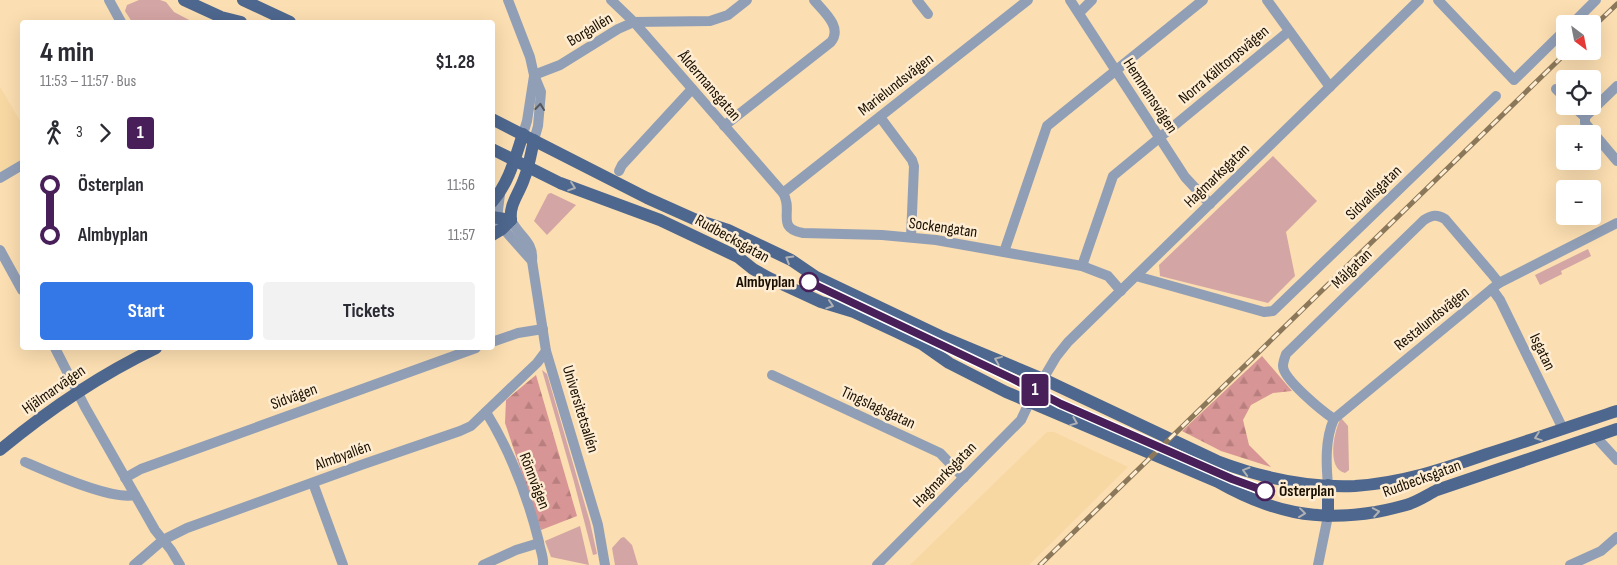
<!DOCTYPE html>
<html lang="en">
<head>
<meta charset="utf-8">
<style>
	body { margin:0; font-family:"Sofia Sans Condensed",sans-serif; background:#f2f2f3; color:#2b2b33; height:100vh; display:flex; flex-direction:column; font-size:19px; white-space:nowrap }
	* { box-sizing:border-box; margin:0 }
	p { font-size:16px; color:#7c7c81 }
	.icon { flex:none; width:28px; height:28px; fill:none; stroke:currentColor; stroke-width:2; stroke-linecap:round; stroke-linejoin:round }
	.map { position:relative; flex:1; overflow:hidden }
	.drawer { position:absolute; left:20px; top:20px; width:475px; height:330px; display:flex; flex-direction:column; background:#fff; border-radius:5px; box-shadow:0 5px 20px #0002 }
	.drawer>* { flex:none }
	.badge { padding:0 10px; border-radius:4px; font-size:18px; line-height:32px }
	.needle { width:32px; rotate:148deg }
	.tools { position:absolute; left:1556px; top:15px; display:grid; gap:10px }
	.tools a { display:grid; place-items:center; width:45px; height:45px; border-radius:5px; background:#fff; box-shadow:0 5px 20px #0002; font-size:25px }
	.map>.badge { position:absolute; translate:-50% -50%; box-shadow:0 0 0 2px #fff }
	.legs { display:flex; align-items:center; gap:8px; height:55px; padding:0 20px; font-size:16px }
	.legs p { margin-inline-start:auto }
	.headline { display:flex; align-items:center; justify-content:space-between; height:85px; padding:0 20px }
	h1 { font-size:28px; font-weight:700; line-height:38px }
	.cta { display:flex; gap:10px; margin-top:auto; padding:10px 20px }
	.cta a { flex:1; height:58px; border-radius:5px; background:#3378e6; color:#fff; font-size:20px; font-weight:700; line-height:58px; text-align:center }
	.cta a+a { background:#f2f2f3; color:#2b2b33 }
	ul { padding:0 20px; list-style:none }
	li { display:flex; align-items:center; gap:18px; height:50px; font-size:19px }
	li i { display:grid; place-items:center; width:8px; height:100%; margin:0 6px; background:currentColor }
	li i::after { content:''; width:12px; height:12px; margin:-6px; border:4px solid; border-radius:50%; background:#fff }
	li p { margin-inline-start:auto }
	li:first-child i { background:linear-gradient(#0000 50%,currentColor 0) }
	li:last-child i { background:linear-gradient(currentColor 50%,#0000 0) }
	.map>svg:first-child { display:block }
	.built { fill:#f7d7a2 }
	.green { fill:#d3a5a4 }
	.forest { fill:url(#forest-firs) }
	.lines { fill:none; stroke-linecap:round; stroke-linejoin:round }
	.minor { stroke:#919fb6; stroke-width:10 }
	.major { stroke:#4e678e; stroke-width:12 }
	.rail-casing { stroke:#8b7759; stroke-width:5 }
	.rail { stroke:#feedd2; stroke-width:3; stroke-dasharray:9; stroke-linecap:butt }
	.oneway { stroke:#55575c }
	.oneway2 { stroke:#afb1b3 }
	.line-1-casing { stroke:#fff; stroke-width:11 }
	.line-1 { stroke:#481f59; stroke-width:8 }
	.stop-1-dot { fill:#fff; stroke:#481f59; stroke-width:2.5 }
	.labels { text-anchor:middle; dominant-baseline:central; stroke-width:5; stroke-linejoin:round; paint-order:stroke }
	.street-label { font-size:16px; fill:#190f01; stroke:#feedd2 }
	.stop-label { font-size:16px; font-weight:bold; fill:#190f01; stroke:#feedd2; text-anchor:end }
</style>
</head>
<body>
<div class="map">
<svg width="1617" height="565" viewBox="0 0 1617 565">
	<defs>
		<pattern id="forest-firs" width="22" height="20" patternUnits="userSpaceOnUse" patternTransform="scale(1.25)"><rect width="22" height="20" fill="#d89595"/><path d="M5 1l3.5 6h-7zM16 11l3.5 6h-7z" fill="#b97f7f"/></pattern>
	</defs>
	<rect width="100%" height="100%" fill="#fbdeb1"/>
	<g class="built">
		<path d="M0,87L22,124V159L0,172Z"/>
		<path d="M1047,432H1054L1128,467L1029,565H910Z"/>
	</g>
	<g class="green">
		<path d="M139,0H160L166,2L174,12L193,22H132L125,11L127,5Z"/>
		<path d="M1273,156L1317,201L1286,232L1295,276L1268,303L1160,276L1159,265Z"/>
		<path d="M551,193L576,205L547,235L534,221L548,194Z"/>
		<path d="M1588,249L1591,256L1561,271L1562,274L1540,285L1535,275Z"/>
		<path d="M542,370L547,374L590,522L597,554L593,555L574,482Z"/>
		<path d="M1341,418L1348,426L1349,470L1345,473C1326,469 1334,430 1341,418Z"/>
		<path d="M580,526L589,565L551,557L545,541Z"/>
		<path d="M624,537L632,545L638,565H615L612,548L621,538Z"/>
	</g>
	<g class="forest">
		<path d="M1262,356L1292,391L1273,393L1251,405L1243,420L1249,445L1271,467L1221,451L1182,431Z"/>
		<path d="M536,375L577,516L541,530L505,423L506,400Z"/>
	</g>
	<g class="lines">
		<g class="minor">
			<path d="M109,0L121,22"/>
			<path d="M508,0L530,57L534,75L541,92L538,126L534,140"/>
			<path d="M611,0L634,22L783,193C794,211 775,228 803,233L882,235L936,240L1082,266L1108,276L1121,291"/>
			<path d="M917,0L928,14"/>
			<path d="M1070,0L1185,177L1210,204"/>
			<path d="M1267,0L1330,87"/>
			<path d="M1438,0L1514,80L1565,30"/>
			<path d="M1079,13L1092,0"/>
			<path d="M1572,24L1596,0"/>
			<path d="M534,75L560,65L618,29L634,22L710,21L728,15L747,0"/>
			<path d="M1556,89L1565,98"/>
			<path d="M1573,106L1585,117V123L1617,161"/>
			<path d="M880,117L912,160L914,166L911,237"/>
			<path d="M1585,117L1617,86"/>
			<path d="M724,126L831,42C843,27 823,11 814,0"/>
			<path d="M523,134L527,121L534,76"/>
			<path d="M619,171L622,165L692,89"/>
			<path d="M0,178L22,165"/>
			<path d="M783,193L1028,0"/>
			<path d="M500,194L497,218L500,225L532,261"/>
			<path d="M511,220C519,237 534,241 532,261L546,351L598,525L605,565"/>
			<path d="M0,250L22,290"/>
			<path d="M1004,252L1047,126L1203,0"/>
			<path d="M1082,266L1113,176L1289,31"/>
			<path d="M1136,276L1264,312L1273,311L1496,96"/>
			<path d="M1492,289L1500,300L1563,429"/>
			<path d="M492,342L518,333L543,329"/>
			<path d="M55,348L85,407L155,530L171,550L180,565"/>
			<path d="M772,375L940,453L964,478"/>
			<path d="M1043,379L1056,357L1068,342L1419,0"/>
			<path d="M486,412C510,451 528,498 539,542C540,550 544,557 543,565"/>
			<path d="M1334,419C1322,411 1283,379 1283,366C1283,362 1285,357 1286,354L1424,220C1432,215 1437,214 1445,219L1491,273L1499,283"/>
			<path d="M1595,436L1617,460"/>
			<path d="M25,462C48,472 112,501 135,495"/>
			<path d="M125,478L141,469L476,348"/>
			<path d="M313,483L343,565"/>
			<path d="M1328,485C1326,463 1325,439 1334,419L1499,283L1617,223"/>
			<path d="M134,565L163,540L187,528L361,465L460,431L471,426L537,363L546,351"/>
			<path d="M483,565L516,550L539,543"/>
			<path d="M877,565L1021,420L1029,403"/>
			<path d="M1318,565L1328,516"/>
			<path d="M1570,565L1601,551L1617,537"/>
		</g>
		<g class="major">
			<path d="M184,0L221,17L241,22"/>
			<path d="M243,0L290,22"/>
			<path d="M492,119L647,198L694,219L728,230L791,260L816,277L940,336L1043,379L1217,461C1262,478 1307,488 1355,486C1401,483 1444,469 1487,454C1531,440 1574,425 1617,411"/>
			<path d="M492,149L560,183L660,220L738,257L753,269L769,278L821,302L854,312L897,332L922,344L949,363L1006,392L1218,482C1271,512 1316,522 1376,512C1386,510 1396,508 1406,505C1417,502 1427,495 1437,490L1617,429"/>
			<path d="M492,202C509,183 515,158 523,134"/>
			<path d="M492,217L511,220"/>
			<path d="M511,220C509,204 519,194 524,179C529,167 531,153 534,140"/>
			<path d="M492,235L502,229L511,220"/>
			<path d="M1029,403L1043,379"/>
			<path d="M0,450C48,410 100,375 156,348"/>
			<path d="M1328,516V485"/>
		</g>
		<defs>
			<g id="rail">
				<path d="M1592,28L1617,4"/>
				<path d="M1040,565L1568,51"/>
			</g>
		</defs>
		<use href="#rail" class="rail-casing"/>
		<use href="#rail" class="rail"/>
	</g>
	<defs><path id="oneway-chevron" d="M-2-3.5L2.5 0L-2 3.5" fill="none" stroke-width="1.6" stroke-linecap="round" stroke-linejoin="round" transform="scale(1.25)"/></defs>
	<use class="oneway" href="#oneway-chevron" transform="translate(540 107) rotate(-84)"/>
	<g class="oneway2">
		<use href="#oneway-chevron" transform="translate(572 187) rotate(19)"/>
		<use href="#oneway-chevron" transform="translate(789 259) rotate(-149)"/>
		<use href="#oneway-chevron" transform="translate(830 305) rotate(18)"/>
		<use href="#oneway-chevron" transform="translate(998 360) rotate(-158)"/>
		<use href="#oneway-chevron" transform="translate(1074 422) rotate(22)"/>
		<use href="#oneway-chevron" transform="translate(1538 437) rotate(161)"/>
		<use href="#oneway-chevron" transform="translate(1246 471) rotate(-164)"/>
		<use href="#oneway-chevron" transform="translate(1376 512) rotate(-10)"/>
		<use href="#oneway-chevron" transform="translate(1302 513) rotate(7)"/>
	</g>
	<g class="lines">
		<defs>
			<path id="line-1" d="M809,282L1013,379L1061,404L1232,479L1265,491"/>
		</defs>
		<use href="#line-1" class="line-1-casing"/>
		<use href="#line-1" class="line-1"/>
	</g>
	<g class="stop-1-dot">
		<circle cx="809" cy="282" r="9"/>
		<circle cx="1265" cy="491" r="9"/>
	</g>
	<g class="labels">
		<g class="street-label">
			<text transform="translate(590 30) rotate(-31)">Borgallén</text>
			<text transform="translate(1224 65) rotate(-40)">Norra Källtorpsvägen</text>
			<text transform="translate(896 85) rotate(-38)">Marielundsvägen</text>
			<text transform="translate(709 86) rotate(49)">Åldermansgatan</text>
			<text transform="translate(1150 96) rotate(57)">Hemmansvägen</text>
			<text transform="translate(1217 176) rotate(-44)">Hagmarksgatan</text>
			<text transform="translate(1374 193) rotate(-44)">Sidvallsgatan</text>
			<text transform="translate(943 228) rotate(8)">Sockengatan</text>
			<text transform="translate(732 239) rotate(29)">Rudbecksgatan</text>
			<text transform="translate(1352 269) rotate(-44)">Målgatan</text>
			<text transform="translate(1432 319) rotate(-39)">Restalundsvägen</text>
			<text transform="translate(1542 352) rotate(64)">Isgatan</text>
			<text transform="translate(54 390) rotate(-35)">Hjälmarvägen</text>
			<text transform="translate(294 397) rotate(-20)">Sidvägen</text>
			<text transform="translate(878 408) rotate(25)">Tingslagsgatan</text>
			<text transform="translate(580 409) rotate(73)">Universitetsallén</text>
			<text transform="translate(343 456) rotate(-20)">Almbyallén</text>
			<text transform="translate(945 475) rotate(-46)">Hagmarksgatan</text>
			<text transform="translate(1422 479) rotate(-20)">Rudbecksgatan</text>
			<text transform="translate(534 481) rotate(69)">Rönnvägen</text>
		</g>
		<g class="stop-label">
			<text x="795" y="282">Almbyplan</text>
			<text x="1279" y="491" text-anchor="start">Österplan</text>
		</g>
	</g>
</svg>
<div class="tools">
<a><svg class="needle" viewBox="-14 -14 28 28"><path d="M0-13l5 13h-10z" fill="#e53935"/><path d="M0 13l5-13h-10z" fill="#7c7c81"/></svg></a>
<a><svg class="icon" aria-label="locate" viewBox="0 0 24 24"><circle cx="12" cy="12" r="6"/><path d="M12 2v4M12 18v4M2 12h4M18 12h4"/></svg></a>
<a>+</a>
<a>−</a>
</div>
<b class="badge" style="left:1035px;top:390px;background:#481f59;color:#fff">1</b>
<section class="drawer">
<div class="headline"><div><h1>4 min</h1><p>11:53 – 11:57 · Bus</p></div><b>$1.28</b></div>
<div class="legs"><svg class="icon" aria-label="walk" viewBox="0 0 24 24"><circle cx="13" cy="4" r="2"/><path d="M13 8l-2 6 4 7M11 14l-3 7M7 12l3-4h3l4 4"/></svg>3<svg class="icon" aria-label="forward" viewBox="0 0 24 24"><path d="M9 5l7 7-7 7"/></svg><b class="badge" style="background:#481f59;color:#fff">1</b></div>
<ul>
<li><i style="color:#481f59"></i><b>Österplan</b><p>11:56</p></li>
<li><i style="color:#481f59"></i><b>Almbyplan</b><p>11:57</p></li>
</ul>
<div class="cta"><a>Start</a><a>Tickets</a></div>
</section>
</div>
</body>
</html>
